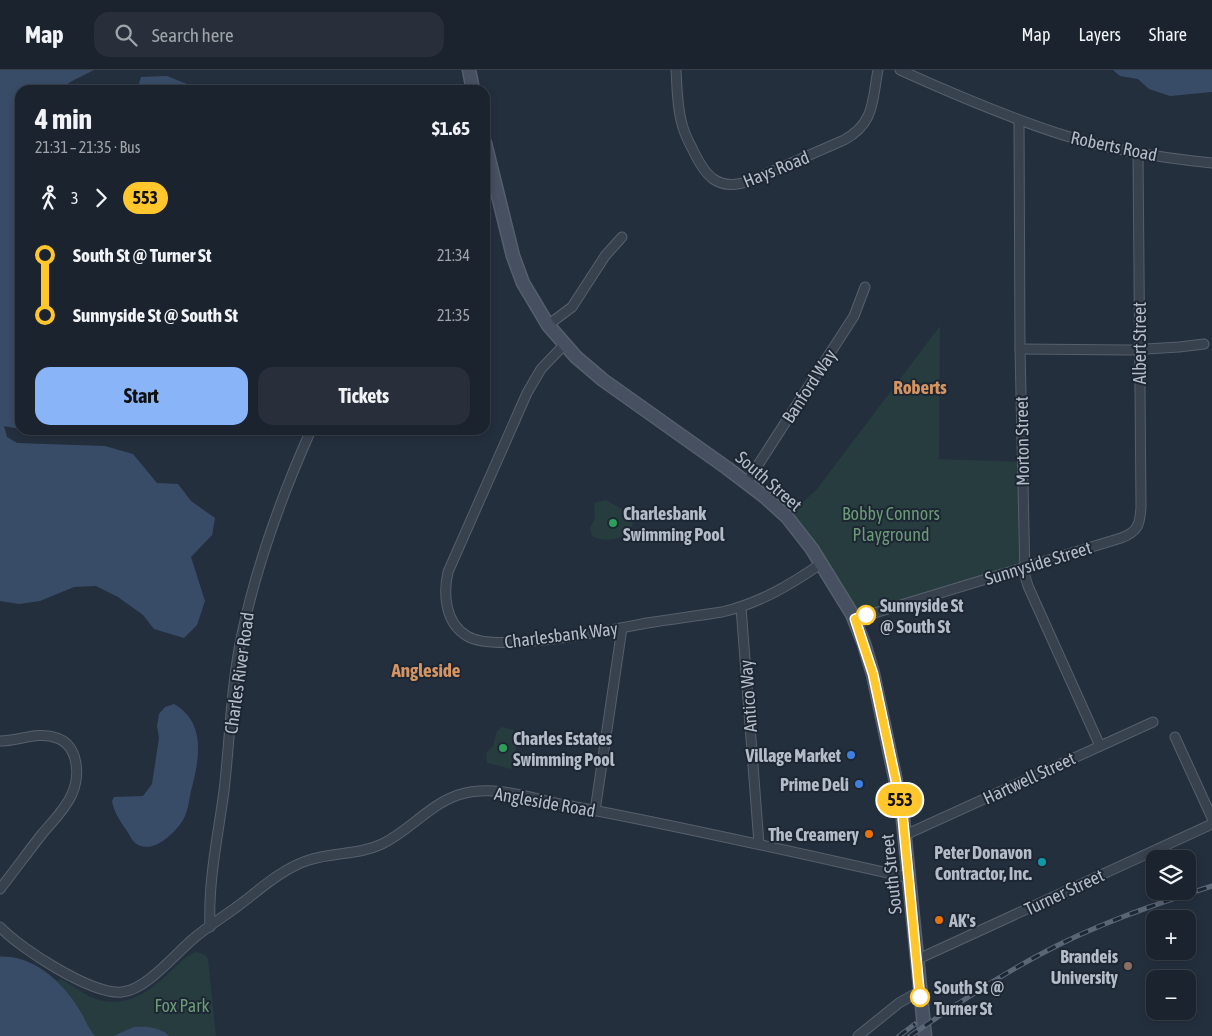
<!DOCTYPE html>
<html lang="en">
<head>
<meta charset="utf-8">
<style>
	body { margin:0; font-family:"Asap Condensed",sans-serif; background:#282f3a; color:#f1f3f6; height:100vh; display:flex; flex-direction:column; font-size:19px; white-space:nowrap }
	* { box-sizing:border-box; margin:0 }
	p { font-size:16px; color:#a0a4aa }
	.icon { flex:none; width:28px; height:28px; fill:none; stroke:currentColor; stroke-width:2; stroke-linecap:round; stroke-linejoin:round }
	.map { position:relative; flex:1; overflow:hidden }
	.drawer { position:absolute; left:15px; top:15px; width:475px; height:350px; display:flex; flex-direction:column; background:#1b232e; border-radius:15px; box-shadow:0 2px 8px #0003,0 0 0 1px #39404a }
	.drawer>* { flex:none }
	.badge { padding:0 10px; border-radius:16px; font-size:18px; line-height:32px }
	.buttons { position:absolute; left:1146px; top:780px; display:grid; gap:10px }
	.buttons a { display:grid; place-items:center; width:50px; height:50px; border-radius:10px; background:#1b232e; box-shadow:0 2px 8px #0003,0 0 0 1px #39404a; font-size:25px }
	.map>.badge { position:absolute; translate:-50% -50%; box-shadow:0 0 0 2px #fff }
	.legs { display:flex; align-items:center; gap:8px; height:55px; padding:0 20px; font-size:16px }
	.legs p { margin-inline-start:auto }
	.headline { display:flex; align-items:center; justify-content:space-between; height:85px; padding:0 20px }
	h1 { font-size:28px; font-weight:700; line-height:38px }
	.cta { display:flex; gap:10px; margin-top:auto; padding:10px 20px }
	.cta a { flex:1; height:58px; border-radius:15px; background:#8ab4f8; color:#111; font-size:20px; font-weight:700; line-height:58px; text-align:center }
	.cta a+a { background:#282f3a; color:#f1f3f6 }
	ul { padding:0 20px; list-style:none }
	li { display:flex; align-items:center; gap:18px; height:60px; font-size:19px }
	li i { display:grid; place-items:center; width:8px; height:100%; margin:0 6px; background:currentColor }
	li i::after { content:''; width:12px; height:12px; margin:-6px; border:4px solid; border-radius:50%; background:#1b232e }
	li p { margin-inline-start:auto }
	li:first-child i { background:linear-gradient(#0000 50%,currentColor 0) }
	li:last-child i { background:linear-gradient(currentColor 50%,#0000 0) }
	header { display:flex; align-items:center; gap:30px; box-sizing:border-box; height:70px; padding:0 25px; background:#1b232e; border-bottom:1px solid #39404a }
	header strong { font-size:24px }
	nav { display:flex; gap:28px; margin-inline-start:auto; font-size:18px }
	.search { width:350px; height:45px; background:#282f3a; display:flex; align-items:center; gap:12px; box-sizing:border-box; padding:0 18px; border-radius:15px; color:#a0a4aa; font-size:19px }
	.map>svg:first-child { display:block }
	.green { fill:#263c3f }
	.water { fill:#394c67 }
	.lines { fill:none; stroke-linecap:round; stroke-linejoin:round }
	.minor-casing { stroke:#565f6c; stroke-width:11 }
	.secondary-casing { stroke:#565f6c; stroke-width:15 }
	.minor { stroke:#38414e; stroke-width:9 }
	.secondary { stroke:#465061; stroke-width:12 }
	.rail-casing { stroke:#5a6575; stroke-width:5 }
	.rail { stroke:#1d2633; stroke-width:3; stroke-dasharray:9; stroke-linecap:butt }
	.line-1-casing { stroke:#fff; stroke-width:11 }
	.line-1 { stroke:#ffc72c; stroke-width:8 }
	.leisure-dot { fill:#2e9e5b; stroke:#1d2633; stroke-width:2 }
	.stop-1-dot { fill:#fff; stroke:#ffc72c; stroke-width:2.5 }
	.shop-dot { fill:#3f7fe0; stroke:#1d2633; stroke-width:2 }
	.food-dot { fill:#e8710a; stroke:#1d2633; stroke-width:2 }
	.culture-dot { fill:#0f9aa8; stroke:#1d2633; stroke-width:2 }
	.education-dot { fill:#8d6e63; stroke:#1d2633; stroke-width:2 }
	.labels { text-anchor:middle; dominant-baseline:central; stroke-width:4; stroke-linejoin:round; paint-order:stroke }
	.street-label { font-size:18px; fill:#b4bcc9; stroke:#1d2633 }
	.poi-label { font-size:18px; font-weight:bold; fill:#b4bcc9; stroke:#1d2633; text-anchor:end }
	.park-label { font-size:18px; fill:#6b9a76; stroke:#1d2633 }
	.stop-label { font-size:18px; font-weight:bold; fill:#b4bcc9; stroke:#1d2633; text-anchor:start }
	.neighbourhood-label { font-size:19px; font-weight:bold; fill:#d59563; stroke:#1d2633 }
</style>
</head>
<body>
<header>
<strong>Map</strong>
<div class="search"><svg class="icon" aria-label="search" viewBox="0 0 24 24"><circle cx="10" cy="10" r="6"/><path d="M15 15l6 6"/></svg>Search here</div>
<nav><a>Map</a><a>Layers</a><a>Share</a></nav>
</header>
<div class="map">
<svg width="1212" height="966" viewBox="0 0 1212 966">
	<rect width="100%" height="100%" fill="#242f3e"/>
	<g class="green">
		<path d="M940,256L939,389L1022,392L1024,497L855,549L787,447L817,419Z"/>
		<path d="M606,430L634,446L631,463C619,469 604,473 592,466L590,458L595,448L594,433Z"/>
		<path d="M502,657L520,662L511,699L487,693L486,683L493,676L497,661Z"/>
		<path d="M197,882L205,885L208,889L216,966H0V885L15,893L85,954L79,938L56,911L61,909C70,914 78,920 87,925C121,943 149,923 172,900C180,893 187,884 197,882Z"/>
	</g>
	<g class="water">
		<path d="M0,0H94L72,11L59,20H20V359L4,356L7,367L17,373L105,376L133,384L157,413L178,414L191,431L215,448L212,465L191,487L205,531L197,555L184,568L154,559L143,545L118,527L96,516L74,517L40,531L19,534L0,531Z"/>
		<path d="M1113,0H1212V22L1170,26L1149,19L1138,9L1120,6Z"/>
		<path d="M167,6L197,18L199,20H137L141,7Z"/>
		<path d="M174,634C207,653 199,690 191,721C189,730 188,742 183,750C174,764 150,788 133,771C131,768 129,764 127,761C120,751 114,742 112,731L114,727L143,726L152,714L159,668L157,656L159,644L165,637Z"/>
		<path d="M0,887C33,884 63,913 79,939C86,950 86,955 95,966H0Z"/>
		<path d="M134,957C146,956 160,957 169,966H113Z"/>
	</g>
	<g class="lines">
		<defs>
			<g id="minor">
				<path d="M676,0C677,16 677,34 681,50C683,60 687,69 692,78C705,106 717,122 750,111L844,70C875,53 872,31 878,0"/>
				<path d="M900,0C953,24 1007,47 1063,65C1111,80 1162,88 1212,93"/>
				<path d="M1019,50L1020,279L1025,506L1028,516L1100,676"/>
				<path d="M548,255L572,237L605,186L622,167"/>
				<path d="M564,275L541,299L527,323L448,502C443,524 445,553 467,566C496,584 610,560 647,553C672,549 697,546 722,542C760,533 790,515 822,493"/>
				<path d="M1020,279L1130,280L1179,277L1204,274"/>
				<path d="M747,412L854,246L865,217"/>
				<path d="M741,537L759,774"/>
				<path d="M855,549L1121,468C1138,462 1140,454 1141,437L1138,83"/>
				<path d="M1175,667L1212,748"/>
				<path d="M0,671C19,671 38,661 57,668C79,676 80,706 72,724C65,740 52,752 42,764C28,782 14,801 0,819"/>
				<path d="M595,741L622,558"/>
				<path d="M905,765L1153,652"/>
				<path d="M0,857C21,879 92,925 122,922C146,920 174,885 193,869C207,857 223,847 238,836C259,820 283,798 309,790C333,782 359,785 382,774C409,761 429,735 458,725C496,713 534,730 571,736C685,757 797,783 910,808"/>
				<path d="M210,857C208,811 218,766 224,721C230,669 231,615 242,564C257,493 282,425 311,360"/>
				<path d="M916,890L1212,754"/>
				<path d="M858,966L899,933L920,921"/>
			</g>
			<g id="secondary">
				<path d="M469,0L473,20"/>
				<path d="M485,73L513,186L523,213L548,255L576,287L603,310L727,398L765,427L787,447L812,479L852,544L864,574L873,604L902,740L925,966"/>
			</g>
		</defs>
		<use href="#minor" class="minor-casing"/>
		<use href="#secondary" class="secondary-casing"/>
		<use href="#minor" class="minor"/>
		<use href="#secondary" class="secondary"/>
		<defs>
			<g id="rail">
				<path d="M899,966L915,954"/>
				<path d="M910,966C952,937 994,909 1039,885C1094,855 1153,835 1212,816"/>
			</g>
		</defs>
		<use href="#rail" class="rail-casing"/>
		<use href="#rail" class="rail"/>
	</g>
	<g class="lines">
		<defs>
			<path id="line-1" d="M866,545L855,549L873,604L902,740L920,927"/>
		</defs>
		<use href="#line-1" class="line-1-casing"/>
		<use href="#line-1" class="line-1"/>
	</g>
	<g class="leisure-dot">
		<circle cx="613" cy="453" r="5"/>
		<circle cx="503" cy="678" r="5"/>
	</g>
	<g class="stop-1-dot">
		<circle cx="866" cy="545" r="9"/>
		<circle cx="920" cy="927" r="9"/>
	</g>
	<g class="shop-dot">
		<circle cx="851" cy="685" r="5"/>
		<circle cx="859" cy="714" r="5"/>
	</g>
	<g class="food-dot">
		<circle cx="869" cy="764" r="5"/>
		<circle cx="939" cy="850" r="5"/>
	</g>
	<circle class="culture-dot" cx="1042" cy="792" r="5"/>
	<circle class="education-dot" cx="1128" cy="896" r="5"/>
	<g class="labels">
		<g class="street-label">
			<text transform="translate(1114 76) rotate(12)">Roberts Road</text>
			<text transform="translate(776 99) rotate(-22)">Hays Road</text>
			<text transform="translate(1139 273) rotate(-90)">Albert Street</text>
			<text transform="translate(809 316) rotate(-57)">Banford Way</text>
			<text transform="translate(1022 371) rotate(-91)">Morton Street</text>
			<text transform="translate(769 411) rotate(41)">South Street</text>
			<text transform="translate(1038 493) rotate(-17)">Sunnyside Street</text>
			<text transform="translate(561 565) rotate(-7)">Charlesbank Way</text>
			<text transform="translate(239 603) rotate(-82)">Charles River Road</text>
			<text transform="translate(748 626) rotate(-94)">Antico Way</text>
			<text transform="translate(1029 708) rotate(-25)">Hartwell Street</text>
			<text transform="translate(545 732) rotate(10)">Angleside Road</text>
			<text transform="translate(891 804) rotate(-96)">South Street</text>
			<text transform="translate(1064 822) rotate(-25)">Turner Street</text>
		</g>
		<g class="poi-label">
			<text x="623" y="443" text-anchor="start">Charlesbank<tspan x="623" dy="21">Swimming Pool</tspan></text>
			<text x="513" y="668" text-anchor="start">Charles Estates<tspan x="513" dy="21">Swimming Pool</tspan></text>
			<text x="841" y="685">Village Market</text>
			<text x="849" y="714">Prime Deli</text>
			<text x="859" y="764">The Creamery</text>
			<text x="1032" y="782">Peter Donavon<tspan x="1032" dy="21">Contractor, Inc.</tspan></text>
			<text x="949" y="850" text-anchor="start">AK's</text>
			<text x="1118" y="886">Brandeis<tspan x="1118" dy="21">University</tspan></text>
		</g>
		<g class="park-label">
			<text x="891" y="443">Bobby Connors<tspan x="891" dy="21">Playground</tspan></text>
			<text x="182" y="935">Fox Park</text>
		</g>
		<g class="stop-label">
			<text x="880" y="535">Sunnyside St<tspan x="880" dy="21">@ South St</tspan></text>
			<text x="934" y="917">South St @<tspan x="934" dy="21">Turner St</tspan></text>
		</g>
		<g class="neighbourhood-label">
			<text x="920" y="317">Roberts</text>
			<text x="426" y="600">Angleside</text>
		</g>
	</g>
</svg>
<div class="buttons">
<a><svg class="icon" aria-label="layers" viewBox="0 0 24 24"><path d="M12 4l9 5-9 5-9-5zM3 14l9 5 9-5"/></svg></a>
<a>+</a>
<a>−</a>
</div>
<b class="badge" style="left:900px;top:730px;background:#ffc72c;color:#111">553</b>
<section class="drawer">
<div class="headline"><div><h1>4 min</h1><p>21:31 – 21:35 · Bus</p></div><b>$1.65</b></div>
<div class="legs"><svg class="icon" aria-label="walk" viewBox="0 0 24 24"><circle cx="13" cy="4" r="2"/><path d="M13 8l-2 6 4 7M11 14l-3 7M7 12l3-4h3l4 4"/></svg>3<svg class="icon" aria-label="forward" viewBox="0 0 24 24"><path d="M9 5l7 7-7 7"/></svg><b class="badge" style="background:#ffc72c;color:#111">553</b></div>
<ul>
<li><i style="color:#ffc72c"></i><b>South St @ Turner St</b><p>21:34</p></li>
<li><i style="color:#ffc72c"></i><b>Sunnyside St @ South St</b><p>21:35</p></li>
</ul>
<div class="cta"><a>Start</a><a>Tickets</a></div>
</section>
</div>
</body>
</html>
